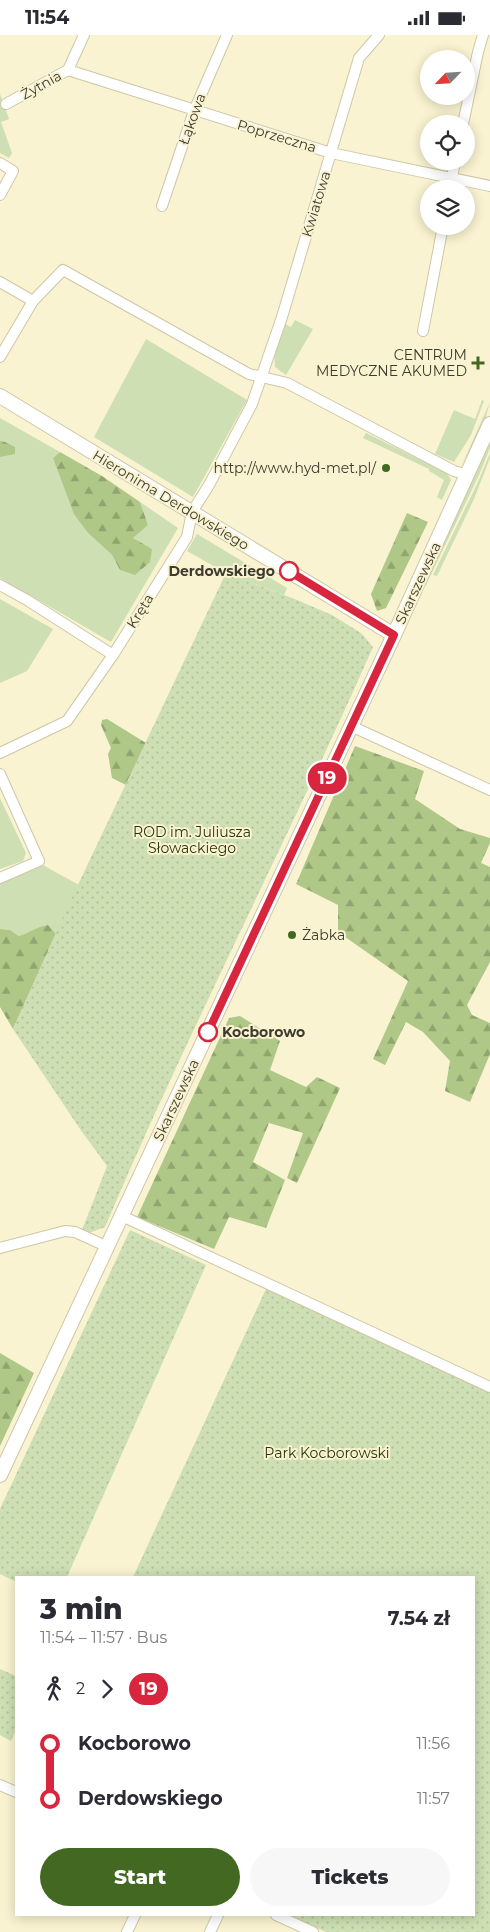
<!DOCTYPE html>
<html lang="en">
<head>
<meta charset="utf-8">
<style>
	body { margin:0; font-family:Montserrat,sans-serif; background:#f7f7f7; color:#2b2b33; height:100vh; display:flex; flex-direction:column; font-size:19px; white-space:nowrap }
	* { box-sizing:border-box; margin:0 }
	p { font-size:16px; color:#7c7c81 }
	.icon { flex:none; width:28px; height:28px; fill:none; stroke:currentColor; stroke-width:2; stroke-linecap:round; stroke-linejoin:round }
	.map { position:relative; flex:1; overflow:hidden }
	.panel { position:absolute; left:15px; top:1541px; width:460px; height:340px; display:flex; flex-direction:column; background:#fff; border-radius:0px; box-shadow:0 2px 12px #0003 }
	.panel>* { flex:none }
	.badge { padding:0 10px; border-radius:16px; font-size:18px; line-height:32px }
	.needle { width:32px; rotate:245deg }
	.tools { position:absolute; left:420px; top:15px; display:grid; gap:10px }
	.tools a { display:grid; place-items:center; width:55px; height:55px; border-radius:50%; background:#fff; box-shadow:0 2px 12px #0003; font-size:25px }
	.map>.badge { position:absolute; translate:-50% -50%; box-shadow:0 0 0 2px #fff }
	.legs { display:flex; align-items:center; gap:8px; height:55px; padding:0 25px; font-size:16px }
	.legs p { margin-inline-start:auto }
	.headline { display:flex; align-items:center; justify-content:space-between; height:85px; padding:0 25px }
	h1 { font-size:28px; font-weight:800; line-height:38px }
	.cta { display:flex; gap:10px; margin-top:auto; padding:10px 25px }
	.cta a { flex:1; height:58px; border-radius:30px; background:#426822; color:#fff; font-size:20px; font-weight:800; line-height:58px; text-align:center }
	.cta a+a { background:#f7f7f7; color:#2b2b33 }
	ul { padding:0 25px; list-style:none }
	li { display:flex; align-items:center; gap:18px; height:55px; font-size:19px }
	li i { display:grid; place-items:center; width:8px; height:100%; margin:0 6px; background:currentColor }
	li i::after { content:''; width:12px; height:12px; margin:-6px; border:4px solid; border-radius:50%; background:#fff }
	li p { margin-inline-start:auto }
	li:first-child i { background:linear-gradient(#0000 50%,currentColor 0) }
	li:last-child i { background:linear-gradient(currentColor 50%,#0000 0) }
	.status { display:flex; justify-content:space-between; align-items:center; height:35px; padding:0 25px; background:#fff; direction:ltr }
	.status svg { height:14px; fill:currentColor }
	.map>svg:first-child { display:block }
	.grass { fill:#cddfb3 }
	.forest { fill:url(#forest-firs) }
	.park { fill:url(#park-dots) }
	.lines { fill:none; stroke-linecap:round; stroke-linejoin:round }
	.street-casing { stroke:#cdc7a6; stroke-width:12 }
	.secondary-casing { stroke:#cdc7a6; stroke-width:16 }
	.street { stroke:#fff; stroke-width:10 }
	.secondary { stroke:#fff; stroke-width:14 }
	.line-1-casing { stroke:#fff; stroke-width:11 }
	.line-1 { stroke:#d7263d; stroke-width:8 }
	.poi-dot { fill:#426822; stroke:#f9f3d1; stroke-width:2 }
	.stop-1-dot { fill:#fff; stroke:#d7263d; stroke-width:2.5 }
	.labels { text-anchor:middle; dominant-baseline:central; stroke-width:4; stroke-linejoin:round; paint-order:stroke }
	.street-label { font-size:14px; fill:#3e3b2e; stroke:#f9f3d1 }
	.poi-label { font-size:14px; fill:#3e3b2e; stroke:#f9f3d1; text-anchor:end }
	.stop-label { font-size:14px; font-weight:bold; fill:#3e3b2e; stroke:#f9f3d1; text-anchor:end }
	.park-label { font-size:14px; fill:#283706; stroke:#f9f3d1 }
</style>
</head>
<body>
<div class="status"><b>11:54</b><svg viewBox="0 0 49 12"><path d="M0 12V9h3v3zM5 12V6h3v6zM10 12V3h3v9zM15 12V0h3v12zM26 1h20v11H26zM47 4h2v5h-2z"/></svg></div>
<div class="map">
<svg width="490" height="1897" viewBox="0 0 490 1897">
	<defs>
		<pattern id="forest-firs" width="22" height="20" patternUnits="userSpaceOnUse" patternTransform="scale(1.25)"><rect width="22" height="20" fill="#afc887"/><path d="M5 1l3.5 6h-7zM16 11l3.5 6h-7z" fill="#90a46f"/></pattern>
		<pattern id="park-dots" width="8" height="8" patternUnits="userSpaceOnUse" patternTransform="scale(1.25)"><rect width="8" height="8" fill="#cddfb3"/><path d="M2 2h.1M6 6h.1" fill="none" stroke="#b1c09a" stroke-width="1.8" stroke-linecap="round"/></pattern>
	</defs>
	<rect width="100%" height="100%" fill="#f9f3d1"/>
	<g class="grass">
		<path d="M0,59L9,84L1,87L12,118L9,123L0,118Z"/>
		<path d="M295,285L313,294L286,340L275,332L274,316L285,289L291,292Z"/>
		<path d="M146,304L247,365L193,462L94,402Z"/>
		<path d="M482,365L484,366L471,400L454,427L435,419L454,375L475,384Z"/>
		<path d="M490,367L481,399L461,430L465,423Z"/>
		<path d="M0,383L60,417L53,423L88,498L112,520L120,535L152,514L132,503L148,490L140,467L178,493L111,607L0,543Z"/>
		<path d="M366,398L447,438L451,445L442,465L437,462L444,445L429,436V434L363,403Z"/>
		<path d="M490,404V413L479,440L425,552L423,551Z"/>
		<path d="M490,418V423L474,464L437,541L433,540L478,447Z"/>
		<path d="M197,499L287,553L284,560L226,538L187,516Z"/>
		<path d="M0,564L53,594L27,636L0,648Z"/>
		<path d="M0,763L26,818L23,826L0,834Z"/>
		<path d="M41,829L79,850L56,899L47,890C37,891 29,898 19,901L10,895L0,894V847Z"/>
	</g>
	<g class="forest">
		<path d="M0,406L5,407L15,412V419L0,422Z"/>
		<path d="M60,417L102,441L140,467L148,490L133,503L152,514L150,527L135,540L120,535L112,520L88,498L74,479L53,423Z"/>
		<path d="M407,478L428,487L386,573L377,576L371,559Z"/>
		<path d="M107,684L146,708L126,750L112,743L108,719L111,713L101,690L102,685Z"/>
		<path d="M355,711L424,736L415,764L460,794L490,803V808L481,828L490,832V927L467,970L472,980L490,988V1019L470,1067L445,1056L450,1026L423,997L406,987L385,1030L373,1024L408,946L338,897V870L296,849Z"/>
		<path d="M48,890L56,899L13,994L0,972V894L10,895L19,901C29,898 37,891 48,890Z"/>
		<path d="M240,981L280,1006L270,1035L306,1052L317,1042L340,1053L297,1148L287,1143L303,1098L269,1088L253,1127L285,1145L266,1193L229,1182L214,1214L137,1182L229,983Z"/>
		<path d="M0,1318L34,1338L0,1411Z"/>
	</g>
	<g class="park">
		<path d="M226,538L297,565L332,580L361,598L373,612C287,807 188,996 105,1192L89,1198L82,1195L107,1131L80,1094L13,994L66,875Z"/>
		<path d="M130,1195L206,1230L67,1542H16V1547L0,1539V1474Z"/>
		<path d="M266,1254L490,1356V1897H326L290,1880H474V1542H133Z"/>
		<path d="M0,1634L16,1641V1694L11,1706L0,1700Z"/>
	</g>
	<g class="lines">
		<defs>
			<g id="street">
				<path d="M68,35L331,118L490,151"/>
				<path d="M6,69L68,35L84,0"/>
				<path d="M463,89L478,17L483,0"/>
				<path d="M0,128L13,136L0,160"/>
				<path d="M450,154L455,126"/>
				<path d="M162,171L194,76L227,0"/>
				<path d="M0,247L33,266"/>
				<path d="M423,296L443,191"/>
				<path d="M0,322L33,266L63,235L249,339L287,348L454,436L468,440"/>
				<path d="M0,550L27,565L113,620"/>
				<path d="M351,691L490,755"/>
				<path d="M0,718L67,686L113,620L187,502L192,477L209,450L252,369L282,282L359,23L379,0"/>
				<path d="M0,739L39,826L0,843"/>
				<path d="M122,1181L490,1352"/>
				<path d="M0,1213L65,1196L75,1197L108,1212"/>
				<path d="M0,1750L16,1757"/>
				<path d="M276,1880L313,1897"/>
				<path d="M127,1897L135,1880"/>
				<path d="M210,1897L218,1880"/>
			</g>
			<g id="secondary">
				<path d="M0,361L394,600"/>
				<path d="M0,1440L394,600L490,389"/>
			</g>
		</defs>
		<use href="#street" class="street-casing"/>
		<use href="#secondary" class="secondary-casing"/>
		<use href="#street" class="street"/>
		<use href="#secondary" class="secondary"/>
	</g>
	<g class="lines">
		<defs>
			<path id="line-1" d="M208,997L394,600L289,536"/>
		</defs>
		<use href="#line-1" class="line-1-casing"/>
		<use href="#line-1" class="line-1"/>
	</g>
	<g class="poi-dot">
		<path d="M475.5 320.5h5v5h5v5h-5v5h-5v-5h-5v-5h5z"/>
		<circle cx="386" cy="433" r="5"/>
		<circle cx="292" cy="900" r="5"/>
	</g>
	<g class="stop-1-dot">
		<circle cx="289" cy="536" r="9"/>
		<circle cx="208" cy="997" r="9"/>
	</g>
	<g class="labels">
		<g class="street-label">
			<text transform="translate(41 50) rotate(-29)">Żytnia</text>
			<text transform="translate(192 84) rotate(-70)">Łąkowa</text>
			<text transform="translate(277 101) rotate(17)">Poprzeczna</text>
			<text transform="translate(316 169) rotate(-73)">Kwiatowa</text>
			<text transform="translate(171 465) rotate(31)">Hieronima Derdowskiego</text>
			<text transform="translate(418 548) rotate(-65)">Skarszewska</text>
			<text transform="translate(140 576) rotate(-58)">Kręta</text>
			<text transform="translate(176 1065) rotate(-65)">Skarszewska</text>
		</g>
		<g class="poi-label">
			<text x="467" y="320">CENTRUM<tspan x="467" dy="16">MEDYCZNE AKUMED</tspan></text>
			<text x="376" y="433">http://www.hyd-met.pl/</text>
			<text x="302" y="900" text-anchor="start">Żabka</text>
		</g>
		<g class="stop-label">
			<text x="275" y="536">Derdowskiego</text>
			<text x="222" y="997" text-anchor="start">Kocborowo</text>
		</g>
		<g class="park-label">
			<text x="192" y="797">ROD im. Juliusza<tspan x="192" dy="16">Słowackiego</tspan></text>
			<text x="327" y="1418">Park Kocborowski</text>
		</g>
	</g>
</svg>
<div class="tools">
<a><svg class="needle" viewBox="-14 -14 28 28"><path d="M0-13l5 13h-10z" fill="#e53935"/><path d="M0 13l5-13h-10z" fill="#7c7c81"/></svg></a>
<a><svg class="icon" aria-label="locate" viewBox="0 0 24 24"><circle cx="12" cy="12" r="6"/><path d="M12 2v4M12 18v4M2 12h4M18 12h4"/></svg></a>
<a><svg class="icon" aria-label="layers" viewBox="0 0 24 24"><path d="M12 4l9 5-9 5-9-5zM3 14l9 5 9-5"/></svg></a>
</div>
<b class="badge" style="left:327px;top:743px;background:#d7263d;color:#fff">19</b>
<section class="panel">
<div class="headline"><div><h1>3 min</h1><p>11:54 – 11:57 · Bus</p></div><b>7.54 zł</b></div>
<div class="legs"><svg class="icon" aria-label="walk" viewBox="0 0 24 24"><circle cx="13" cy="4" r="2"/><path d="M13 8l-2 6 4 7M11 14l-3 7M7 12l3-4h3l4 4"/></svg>2<svg class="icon" aria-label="forward" viewBox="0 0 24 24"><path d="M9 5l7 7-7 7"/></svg><b class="badge" style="background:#d7263d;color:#fff">19</b></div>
<ul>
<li><i style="color:#d7263d"></i><b>Kocborowo</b><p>11:56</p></li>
<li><i style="color:#d7263d"></i><b>Derdowskiego</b><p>11:57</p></li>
</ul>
<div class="cta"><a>Start</a><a>Tickets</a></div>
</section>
</div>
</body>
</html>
